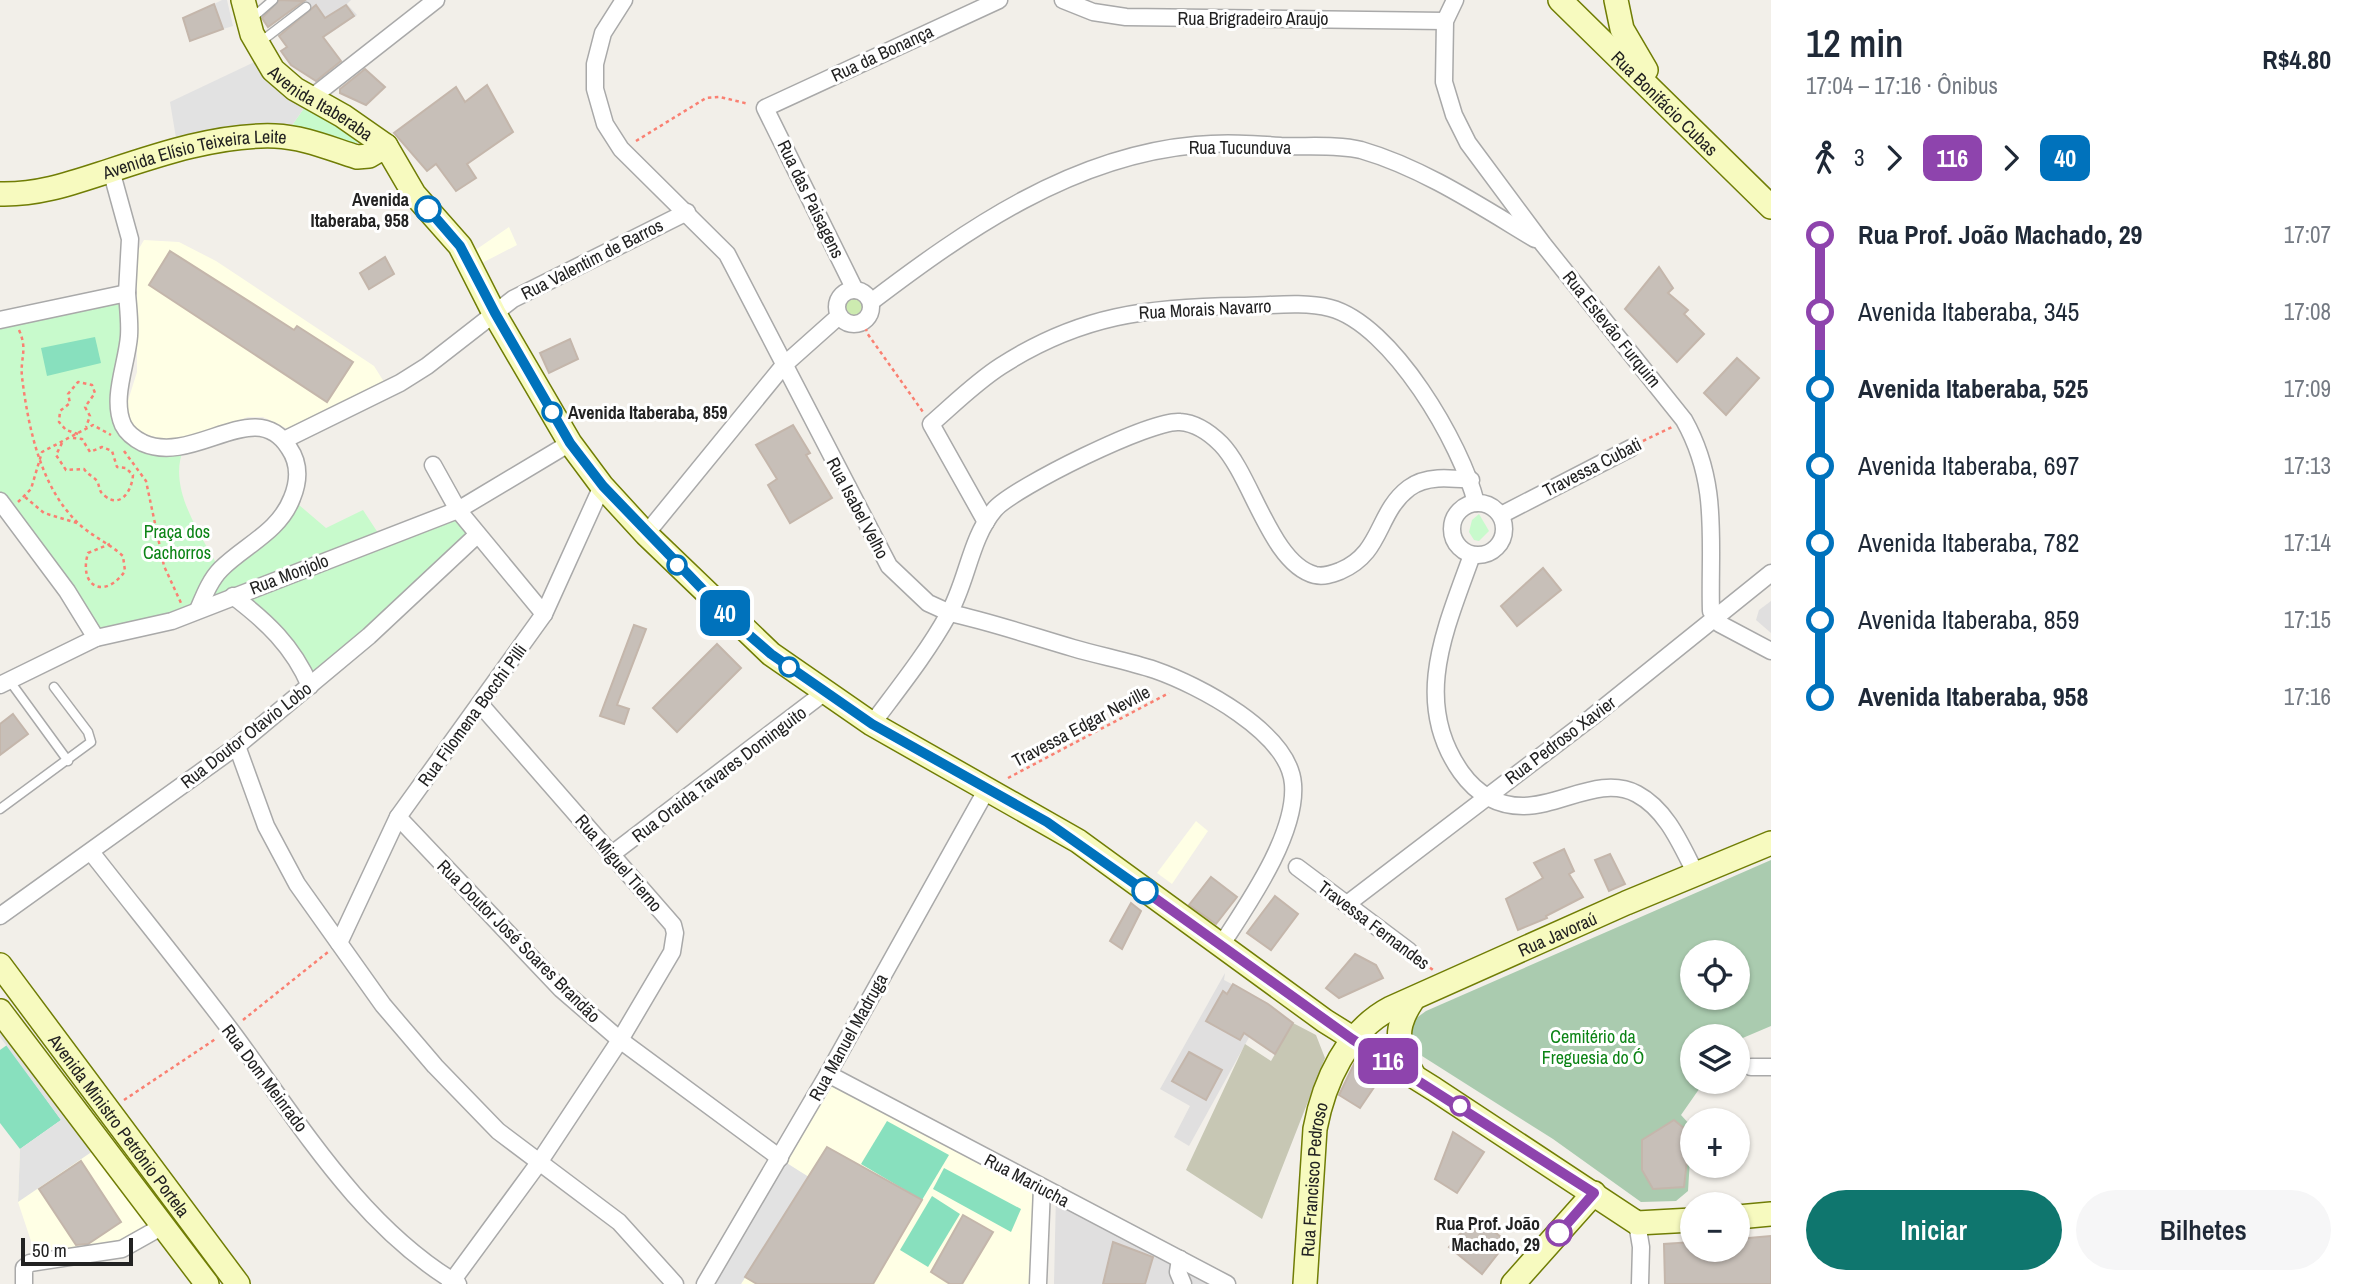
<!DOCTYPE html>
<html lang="pt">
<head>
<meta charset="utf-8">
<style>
	body { margin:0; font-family:"Archivo Narrow",sans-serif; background:#f6f6f7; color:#1f2937; height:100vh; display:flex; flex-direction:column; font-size:26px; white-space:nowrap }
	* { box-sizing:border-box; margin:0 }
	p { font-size:23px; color:#747a83 }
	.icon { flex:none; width:38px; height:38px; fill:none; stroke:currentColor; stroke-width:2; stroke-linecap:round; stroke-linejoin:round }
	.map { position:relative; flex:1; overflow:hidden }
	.details { display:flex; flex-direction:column; background:#fff; width:595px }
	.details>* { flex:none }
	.badge { padding:0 14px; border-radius:10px; font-size:24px; line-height:46px }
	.tools { position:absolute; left:1680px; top:940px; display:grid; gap:14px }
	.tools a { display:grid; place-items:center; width:70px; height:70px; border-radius:50%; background:#fff; box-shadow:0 2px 5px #0004; font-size:35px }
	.scale { position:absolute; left:21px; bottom:18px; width:112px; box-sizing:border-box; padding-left:7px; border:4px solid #222; border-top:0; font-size:19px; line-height:24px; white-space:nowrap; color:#222; -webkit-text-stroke:5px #fff; paint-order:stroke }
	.map>.badge { position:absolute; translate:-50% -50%; box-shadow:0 0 0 4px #fff }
	.legs { display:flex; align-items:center; gap:10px; height:77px; padding:0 35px; font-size:23px }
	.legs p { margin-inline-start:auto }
	.summary { display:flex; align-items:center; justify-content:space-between; height:119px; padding:0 35px }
	h1 { font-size:38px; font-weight:600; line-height:52px }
	.action { display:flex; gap:14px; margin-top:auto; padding:14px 35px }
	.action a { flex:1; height:80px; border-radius:42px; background:#0f766e; color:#fff; font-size:28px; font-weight:600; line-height:80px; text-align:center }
	.action a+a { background:#f6f6f7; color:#1f2937 }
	ul { padding:0 35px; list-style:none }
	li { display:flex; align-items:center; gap:24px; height:77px; font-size:26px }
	li i { display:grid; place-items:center; width:10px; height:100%; margin:0 9px; background:currentColor }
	li i::after { content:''; width:18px; height:18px; margin:-9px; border:5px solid; border-radius:50%; background:#fff }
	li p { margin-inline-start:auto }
	li:first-child i { background:linear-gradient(#0000 50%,currentColor 0) }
	li:last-child i { background:linear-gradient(currentColor 50%,#0000 0) }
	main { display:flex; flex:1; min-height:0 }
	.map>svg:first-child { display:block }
	.residential { fill:#e0dfdf }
	.education { fill:#ffffe5 }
	.construction { fill:#c7c7b4 }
	.grass { fill:#cdebb0 }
	.cemetery { fill:#aacbaf; fill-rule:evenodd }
	.park { fill:#c8facc }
	.pitch { fill:#88e0be }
	.parking { fill:#e2e2e2 }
	.building { fill:#c7bfb8; stroke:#c4b6ab; stroke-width:2 }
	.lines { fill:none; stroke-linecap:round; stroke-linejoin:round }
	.lane-casing { stroke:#a9a9a9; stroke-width:11 }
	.street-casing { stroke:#a9a9a9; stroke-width:19 }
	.secondary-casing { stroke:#707d05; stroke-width:26 }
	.path { stroke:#fa8072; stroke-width:2.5; stroke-dasharray:3.5 3.5; stroke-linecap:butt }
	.lane { stroke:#fff; stroke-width:8 }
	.street { stroke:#fff; stroke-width:16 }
	.secondary { stroke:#f7fabf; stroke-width:23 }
	.line-1-casing { stroke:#fff; stroke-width:16 }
	.line-2-casing { stroke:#fff; stroke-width:16 }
	.line-1 { stroke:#8e44ad; stroke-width:10 }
	.line-2 { stroke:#0072bc; stroke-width:10 }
	.stop-2-dot { fill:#fff; stroke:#0072bc; stroke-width:3.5 }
	.stop-1-dot { fill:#fff; stroke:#8e44ad; stroke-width:3.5 }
	.labels { text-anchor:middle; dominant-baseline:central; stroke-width:6; stroke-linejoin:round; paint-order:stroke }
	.street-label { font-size:18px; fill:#222; stroke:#fff }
	.stop-label { font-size:18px; font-weight:bold; fill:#222; stroke:#fff; text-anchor:end }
	.park-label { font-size:18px; fill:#0c8416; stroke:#fff }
</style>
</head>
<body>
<main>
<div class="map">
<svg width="1771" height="1284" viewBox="0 0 1771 1284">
	<rect width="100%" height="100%" fill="#f2efe9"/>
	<g class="residential">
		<path d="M303,0H351L347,4L357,15L322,39L318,24Z"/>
		<path d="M1771,601V633L1756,620L1759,610Z"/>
		<path d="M1225,973L1224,980L1268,1003L1189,1146L1174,1137L1190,1106L1160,1089Z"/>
		<path d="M1056,1194L1220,1284H1054Z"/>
	</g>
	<g class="education">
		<path d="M509,227L517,245L482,263L474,251Z"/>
		<path d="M144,240L179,242L216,261L374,366L386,385L290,430L263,417H248L186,439L169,441L141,433L130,423L126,407L137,372V252Z"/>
		<path d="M1196,821L1208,831L1172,884L1157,873Z"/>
		<path d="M821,1076L1035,1183V1276L1030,1284H741L809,1178L780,1158Z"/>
		<path d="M20,1149L93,1151L148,1228L121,1245L36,1256L18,1202Z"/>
	</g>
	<path class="construction" d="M1293,1023L1316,1035L1325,1058L1262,1219L1186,1170L1245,1044L1271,1061Z"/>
	<circle class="grass" cx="851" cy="306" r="11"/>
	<path class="cemetery" d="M1771,860V1026L1738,1040V1036H1692V1082H1704L1681,1115L1692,1127L1688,1191L1676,1201L1641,1202L1553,1139L1422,1056L1410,1038L1411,1022L1426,1011ZM1692,952H1738V998H1692Z"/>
	<g class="park">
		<path d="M311,98L361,137L352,150L284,137Z"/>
		<path d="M127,293L120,393L136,440L184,448C166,488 202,536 220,570L292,499L326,528L363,510L382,539L458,510L477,535L310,686L300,662L233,596L96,638L0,501V320Z"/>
		<path d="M1479,514L1489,531L1479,541L1474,540L1469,532L1472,520Z"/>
	</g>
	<g class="pitch">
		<path d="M95,337L101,363L47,376L41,348Z"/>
		<path d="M7,1045L61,1120L20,1149L0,1123V1050Z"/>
		<path d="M887,1121L949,1155L922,1200L861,1164Z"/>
		<path d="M944,1168L1021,1209L1011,1232L933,1189Z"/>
		<path d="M932,1196L960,1214L928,1267L900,1250Z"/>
	</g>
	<g class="parking">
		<path d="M222,0H227L233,26L223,29L214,4Z"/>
		<path d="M263,58L311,98L284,137L178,150L170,102Z"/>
		<path d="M0,1019L93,1151L18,1202L20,1149L61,1120L0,1037Z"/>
		<path d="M775,1156L809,1177L741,1284H700Z"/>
	</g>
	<g class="building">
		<path d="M279,0L304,1L268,27L262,18Z"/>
		<path d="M214,4L223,29L190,41L183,18Z"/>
		<path d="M316,5L325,18L346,5L354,16L323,37L341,61L316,81L291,65L281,51L287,47L279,36Z"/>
		<path d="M365,69L385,87L366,105L340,93V89Z"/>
		<path d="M487,85L513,132L467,164L476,178L456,191L436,164L427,171L394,133L456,87L465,102Z"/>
		<path d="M170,251L294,330L297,326L353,362L327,402L149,285Z"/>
		<path d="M385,257L394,274L369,289L360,273Z"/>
		<path d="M1659,267L1673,288L1668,293L1688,310L1684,314L1704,334L1677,362L1625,309Z"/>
		<path d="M570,339L578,359L549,373L540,353Z"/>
		<path d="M1737,358L1759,378L1726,415L1704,393Z"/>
		<path d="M793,425L810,453L806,455L832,498L790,523L768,485L777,479L756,445Z"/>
		<path d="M1543,568L1561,590L1517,626L1501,606Z"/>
		<path d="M634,625L646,629L617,705L629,709L624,724L600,716Z"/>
		<path d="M717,644L741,668L677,732L653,708Z"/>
		<path d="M13,714L28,734L0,755V724Z"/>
		<path d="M1564,849L1574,871L1569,874L1583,897L1546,916L1547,918L1518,930L1506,899L1543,878L1534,863Z"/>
		<path d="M1610,854L1625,884L1609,891L1595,860Z"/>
		<path d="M1211,877L1237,897L1216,924L1189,905Z"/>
		<path d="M1275,896L1298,914L1271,950L1247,933Z"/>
		<path d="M1131,903L1141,911L1122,949L1110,941Z"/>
		<path d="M1355,954L1376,965L1383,978L1339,998L1326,988Z"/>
		<path d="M1233,984L1268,1004L1293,1023L1275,1054L1244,1033L1240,1040L1206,1021L1223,991L1227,994Z"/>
		<path d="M1189,1052L1222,1070L1206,1100L1172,1081Z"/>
		<path d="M1357,1058L1383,1074L1360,1108L1339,1095Z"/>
		<path d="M1674,1120L1690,1133L1684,1187L1653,1189L1642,1170V1140Z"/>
		<path d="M1453,1132L1484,1152L1457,1193L1435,1179Z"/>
		<path d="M827,1147L922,1200L873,1284H757L745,1277Z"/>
		<path d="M81,1161L121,1222L88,1244L76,1245L39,1189Z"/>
		<path d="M963,1215L993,1232L962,1284H950L931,1272Z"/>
		<path d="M1475,1216L1507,1242L1482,1274L1449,1247Z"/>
		<path d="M1771,1236V1284H1665L1664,1244L1692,1242V1250H1738V1239Z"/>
		<path d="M1113,1242L1153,1257L1145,1284H1103Z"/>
	</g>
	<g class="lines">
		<defs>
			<g id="lane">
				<path d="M251,19L273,0"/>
				<path d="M259,43L306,7"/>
				<path d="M9,680L68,761"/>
				<path d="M0,809L91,742L88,732L54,687"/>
			</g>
			<g id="street">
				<path d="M624,0L603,33L595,64V89L605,124L621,149L727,254L889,566L928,603L950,613C991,622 1032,636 1073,648C1100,656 1128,661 1155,670C1198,685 1289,732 1293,784C1297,835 1247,905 1220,947"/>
				<path d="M1063,0L1093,12L1126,17L1445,21"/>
				<path d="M1455,0L1445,21L1444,82L1454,115L1468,143L1543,244L1684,420C1720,484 1709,542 1711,611L1720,624L1771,651"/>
				<path d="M311,98L436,0"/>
				<path d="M111,170L130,239L127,293"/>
				<circle cx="854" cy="307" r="17"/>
				<path d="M855,290L765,108L999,0"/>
				<path d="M871,302C967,229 1072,156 1196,145C1225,142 1253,144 1281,146C1306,147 1337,144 1361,150C1423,168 1480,206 1535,239"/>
				<path d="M0,320L127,293C128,307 130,322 129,336C127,364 111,398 123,425C127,433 135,439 143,443C195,466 256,394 289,448C300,464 299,481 292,498C279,532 245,545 221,569C210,580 204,596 198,610"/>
				<path d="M284,440L400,383L427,366L513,299L687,212"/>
				<path d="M433,465L458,510L544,614"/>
				<path d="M0,501L67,591L96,638"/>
				<circle cx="1478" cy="529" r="26"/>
				<path d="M1501,515L1631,448"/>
				<path d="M986,522L931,424C954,404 976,382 1001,366C1080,315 1149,307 1240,306C1268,306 1302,301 1330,308C1392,324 1462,445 1476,503"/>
				<path d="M646,534L784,365L839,316"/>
				<path d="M1472,555C1446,628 1411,701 1461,772C1476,793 1497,806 1523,806C1561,806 1601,775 1637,794C1667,810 1681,845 1696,874"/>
				<path d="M233,596C266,621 293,646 310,686"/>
				<path d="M0,685L96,638L172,621L458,510L570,443"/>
				<path d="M872,724C898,689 927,653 948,615C967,583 970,538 995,509C1015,487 1152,419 1180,422C1196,423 1210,433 1221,444C1252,476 1271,564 1315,575C1324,577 1332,574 1340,571C1383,553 1376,513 1409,488C1426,475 1451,478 1471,480"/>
				<path d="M237,746L266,826L297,884L383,1005L435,1066L498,1131L619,1222L675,1284"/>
				<path d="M398,817L561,989L620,1040L780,1158"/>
				<path d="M91,852C138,912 186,971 232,1032C299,1122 360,1226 458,1284"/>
				<path d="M612,854L825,692"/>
				<path d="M1297,867L1409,951"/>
				<path d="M1347,904L1592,717L1771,573"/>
				<path d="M0,916L237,746L369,636L477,535"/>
				<path d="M339,943L398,817L544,614L602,486"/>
				<path d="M1751,1067H1771"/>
				<path d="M828,1074L1227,1284"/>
				<path d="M1637,1223L1641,1247L1640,1284"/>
				<path d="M1180,1259L1178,1272L1183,1284"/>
				<path d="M24,1284V1268L30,1263L122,1249L163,1226"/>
				<path d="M450,1284L538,1164L620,1040L672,952L675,933L673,925L480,704"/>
				<path d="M705,1284L828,1074L987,789"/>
				<path d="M1038,1284L1042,1188"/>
			</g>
			<g id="secondary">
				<path id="s1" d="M243,0L252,34L273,70L295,89L343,116L386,146L414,194L460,246L494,313L570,443L602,486L646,534L771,654L872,724L1078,841L1325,1021L1434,1089L1637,1223L1692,1220"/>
				<path id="s2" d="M1560,0L1771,207"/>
				<path d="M1616,0L1622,29L1646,70"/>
				<path id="s3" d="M0,194C39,195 72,183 109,171C160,154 220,134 275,136C303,137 331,149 357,157L369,156L386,146"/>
				<path id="s4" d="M0,965L238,1284"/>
				<path d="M1412,1001C1394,1028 1396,1047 1413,1074"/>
				<path d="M0,1011L207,1284"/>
				<path d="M1738,1217L1771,1214"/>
				<path id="s5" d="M1305,1284L1315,1129C1324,1081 1347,1031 1391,1008L1626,903L1771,843"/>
				<path d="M1513,1284L1594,1193"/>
			</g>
		</defs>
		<use href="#lane" class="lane-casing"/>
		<use href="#street" class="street-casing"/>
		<use href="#secondary" class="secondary-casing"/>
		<g class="path">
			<path d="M636,141L706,98L720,97L749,104"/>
			<path d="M864,321L867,333L923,412"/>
			<path d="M19,330C28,350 20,358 22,377C28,426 40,485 76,521C89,535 109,543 123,556L125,571C105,600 78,587 88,553L110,544"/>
			<path d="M78,434L66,430L59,422L60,411L70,403L68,394L78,382L92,385L95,393L85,407L90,416L86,427"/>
			<path d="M1643,441L1672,427"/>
			<path d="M62,443L56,455L66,470L84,469C88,475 93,476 97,481C100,486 98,491 105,496C121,509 132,490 133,475L126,468L117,467L112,451L102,447L90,452L82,439L73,438"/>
			<path d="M124,451L146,481L164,566L181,603"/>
			<path d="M25,497L44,513L77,523"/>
			<path d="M18,502L31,489L42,452L93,425L111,435"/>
			<path d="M1008,778L1169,693"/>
			<path d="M1419,959L1433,970"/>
			<path d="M243,1020L328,952"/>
			<path d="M124,1100L217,1038"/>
		</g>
		<use href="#lane" class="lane"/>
		<use href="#street" class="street"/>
		<use href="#secondary" class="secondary"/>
	</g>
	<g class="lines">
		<defs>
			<path id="line-1" d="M1145,891L1352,1039L1594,1193L1559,1233"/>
			<path id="line-2" d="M428,209L460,246L495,313L570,443L603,486L734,622L771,654L872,724L1047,822L1145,891"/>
		</defs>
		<use href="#line-1" class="line-1-casing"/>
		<use href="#line-2" class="line-2-casing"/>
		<use href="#line-1" class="line-1"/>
		<use href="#line-2" class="line-2"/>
	</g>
	<g class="stop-2-dot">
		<circle cx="428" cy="209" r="12"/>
		<circle cx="552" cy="412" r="9"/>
		<circle cx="677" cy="565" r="9"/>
		<circle cx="789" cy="667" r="9"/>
		<circle cx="1145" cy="891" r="12"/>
	</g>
	<g class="stop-1-dot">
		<circle cx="1460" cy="1106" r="9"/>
		<circle cx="1559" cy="1233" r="12"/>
	</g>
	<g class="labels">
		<g class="street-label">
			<text x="1253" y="18">Rua Brigradeiro Araujo</text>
			<text transform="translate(882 53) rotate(-25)">Rua da Bonança</text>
			<text stroke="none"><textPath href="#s1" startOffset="135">Avenida Itaberaba</textPath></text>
			<text stroke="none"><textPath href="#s2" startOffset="147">Rua Bonifácio Cubas</textPath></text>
			<text x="1240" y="147">Rua Tucunduva</text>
			<text stroke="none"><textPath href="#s3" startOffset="200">Avenida Elísio Teixeira Leite</textPath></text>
			<text transform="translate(811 199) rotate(64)">Rua das Paisagens</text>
			<text transform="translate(592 259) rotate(-27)">Rua Valentim de Barros</text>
			<text transform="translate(1205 309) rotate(-3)">Rua Morais Navarro</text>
			<text transform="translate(1612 329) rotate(51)">Rua Estevão Furquim</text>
			<text transform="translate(1592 467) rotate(-27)">Travessa Cubati</text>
			<text transform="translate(858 508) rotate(62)">Rua Isabel Velho</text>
			<text transform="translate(289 574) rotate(-21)">Rua Monjolo</text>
			<text transform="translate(472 715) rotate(-54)">Rua Filomena Bocchi Pilli</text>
			<text transform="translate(1081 726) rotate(-28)">Travessa Edgar Neville</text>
			<text transform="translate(246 735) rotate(-38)">Rua Doutor Otavio Lobo</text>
			<text transform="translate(1560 740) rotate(-37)">Rua Pedroso Xavier</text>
			<text transform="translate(719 774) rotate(-37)">Rua Oraida Tavares Dominguito</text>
			<text transform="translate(619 863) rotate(49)">Rua Miguel Tierno</text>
			<text transform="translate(1374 925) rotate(37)">Travessa Fernandes</text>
			<text stroke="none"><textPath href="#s5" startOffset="485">Rua Javoraú</textPath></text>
			<text transform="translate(519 941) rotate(45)">Rua Doutor José Soares Brandão</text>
			<text transform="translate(848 1037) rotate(-61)">Rua Manuel Madruga</text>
			<text transform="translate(265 1078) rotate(53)">Rua Dom Meinrado</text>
			<text stroke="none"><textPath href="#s4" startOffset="200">Avenida Ministro Petrônio Portela</textPath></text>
			<text stroke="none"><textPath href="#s5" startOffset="105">Rua Francisco Pedroso</textPath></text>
			<text transform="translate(1027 1180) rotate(28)">Rua Mariucha</text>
		</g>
		<g class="stop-label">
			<text x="409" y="199">Avenida<tspan x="409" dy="21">Itaberaba, 958</tspan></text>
			<text x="568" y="412" text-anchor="start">Avenida Itaberaba, 859</text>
			<text x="1540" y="1223">Rua Prof. João<tspan x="1540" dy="21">Machado, 29</tspan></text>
		</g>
		<g class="park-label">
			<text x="177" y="531">Praça dos<tspan x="177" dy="21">Cachorros</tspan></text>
			<text x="1593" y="1036">Cemitério da<tspan x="1593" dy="21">Freguesia do Ó</tspan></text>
		</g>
	</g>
</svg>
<div class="tools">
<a><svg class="icon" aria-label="locate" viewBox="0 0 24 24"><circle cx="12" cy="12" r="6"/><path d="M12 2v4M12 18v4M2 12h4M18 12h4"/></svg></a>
<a><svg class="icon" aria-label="layers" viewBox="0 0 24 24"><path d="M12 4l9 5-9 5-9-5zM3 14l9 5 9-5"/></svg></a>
<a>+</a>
<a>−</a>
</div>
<div class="scale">50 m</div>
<b class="badge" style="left:1388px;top:1061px;background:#8e44ad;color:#fff">116</b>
<b class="badge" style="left:725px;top:613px;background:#0072bc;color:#fff">40</b>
</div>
<section class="details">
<div class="summary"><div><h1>12 min</h1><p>17:04 – 17:16 · Ônibus</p></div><b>R$4.80</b></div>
<div class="legs"><svg class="icon" aria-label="walk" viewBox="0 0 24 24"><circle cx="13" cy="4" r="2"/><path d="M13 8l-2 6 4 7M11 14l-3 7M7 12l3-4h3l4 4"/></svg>3<svg class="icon" aria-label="forward" viewBox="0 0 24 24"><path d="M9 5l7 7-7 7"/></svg><b class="badge" style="background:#8e44ad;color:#fff">116</b><svg class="icon" aria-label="forward" viewBox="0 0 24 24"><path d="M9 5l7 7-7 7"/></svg><b class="badge" style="background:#0072bc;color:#fff">40</b></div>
<ul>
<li><i style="color:#8e44ad"></i><b>Rua Prof. João Machado, 29</b><p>17:07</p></li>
<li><i style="color:#8e44ad"></i><span>Avenida Itaberaba, 345</span><p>17:08</p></li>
<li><i style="color:#0072bc"></i><b>Avenida Itaberaba, 525</b><p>17:09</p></li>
<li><i style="color:#0072bc"></i><span>Avenida Itaberaba, 697</span><p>17:13</p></li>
<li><i style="color:#0072bc"></i><span>Avenida Itaberaba, 782</span><p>17:14</p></li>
<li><i style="color:#0072bc"></i><span>Avenida Itaberaba, 859</span><p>17:15</p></li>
<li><i style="color:#0072bc"></i><b>Avenida Itaberaba, 958</b><p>17:16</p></li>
</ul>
<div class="action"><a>Iniciar</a><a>Bilhetes</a></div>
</section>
</main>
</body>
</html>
